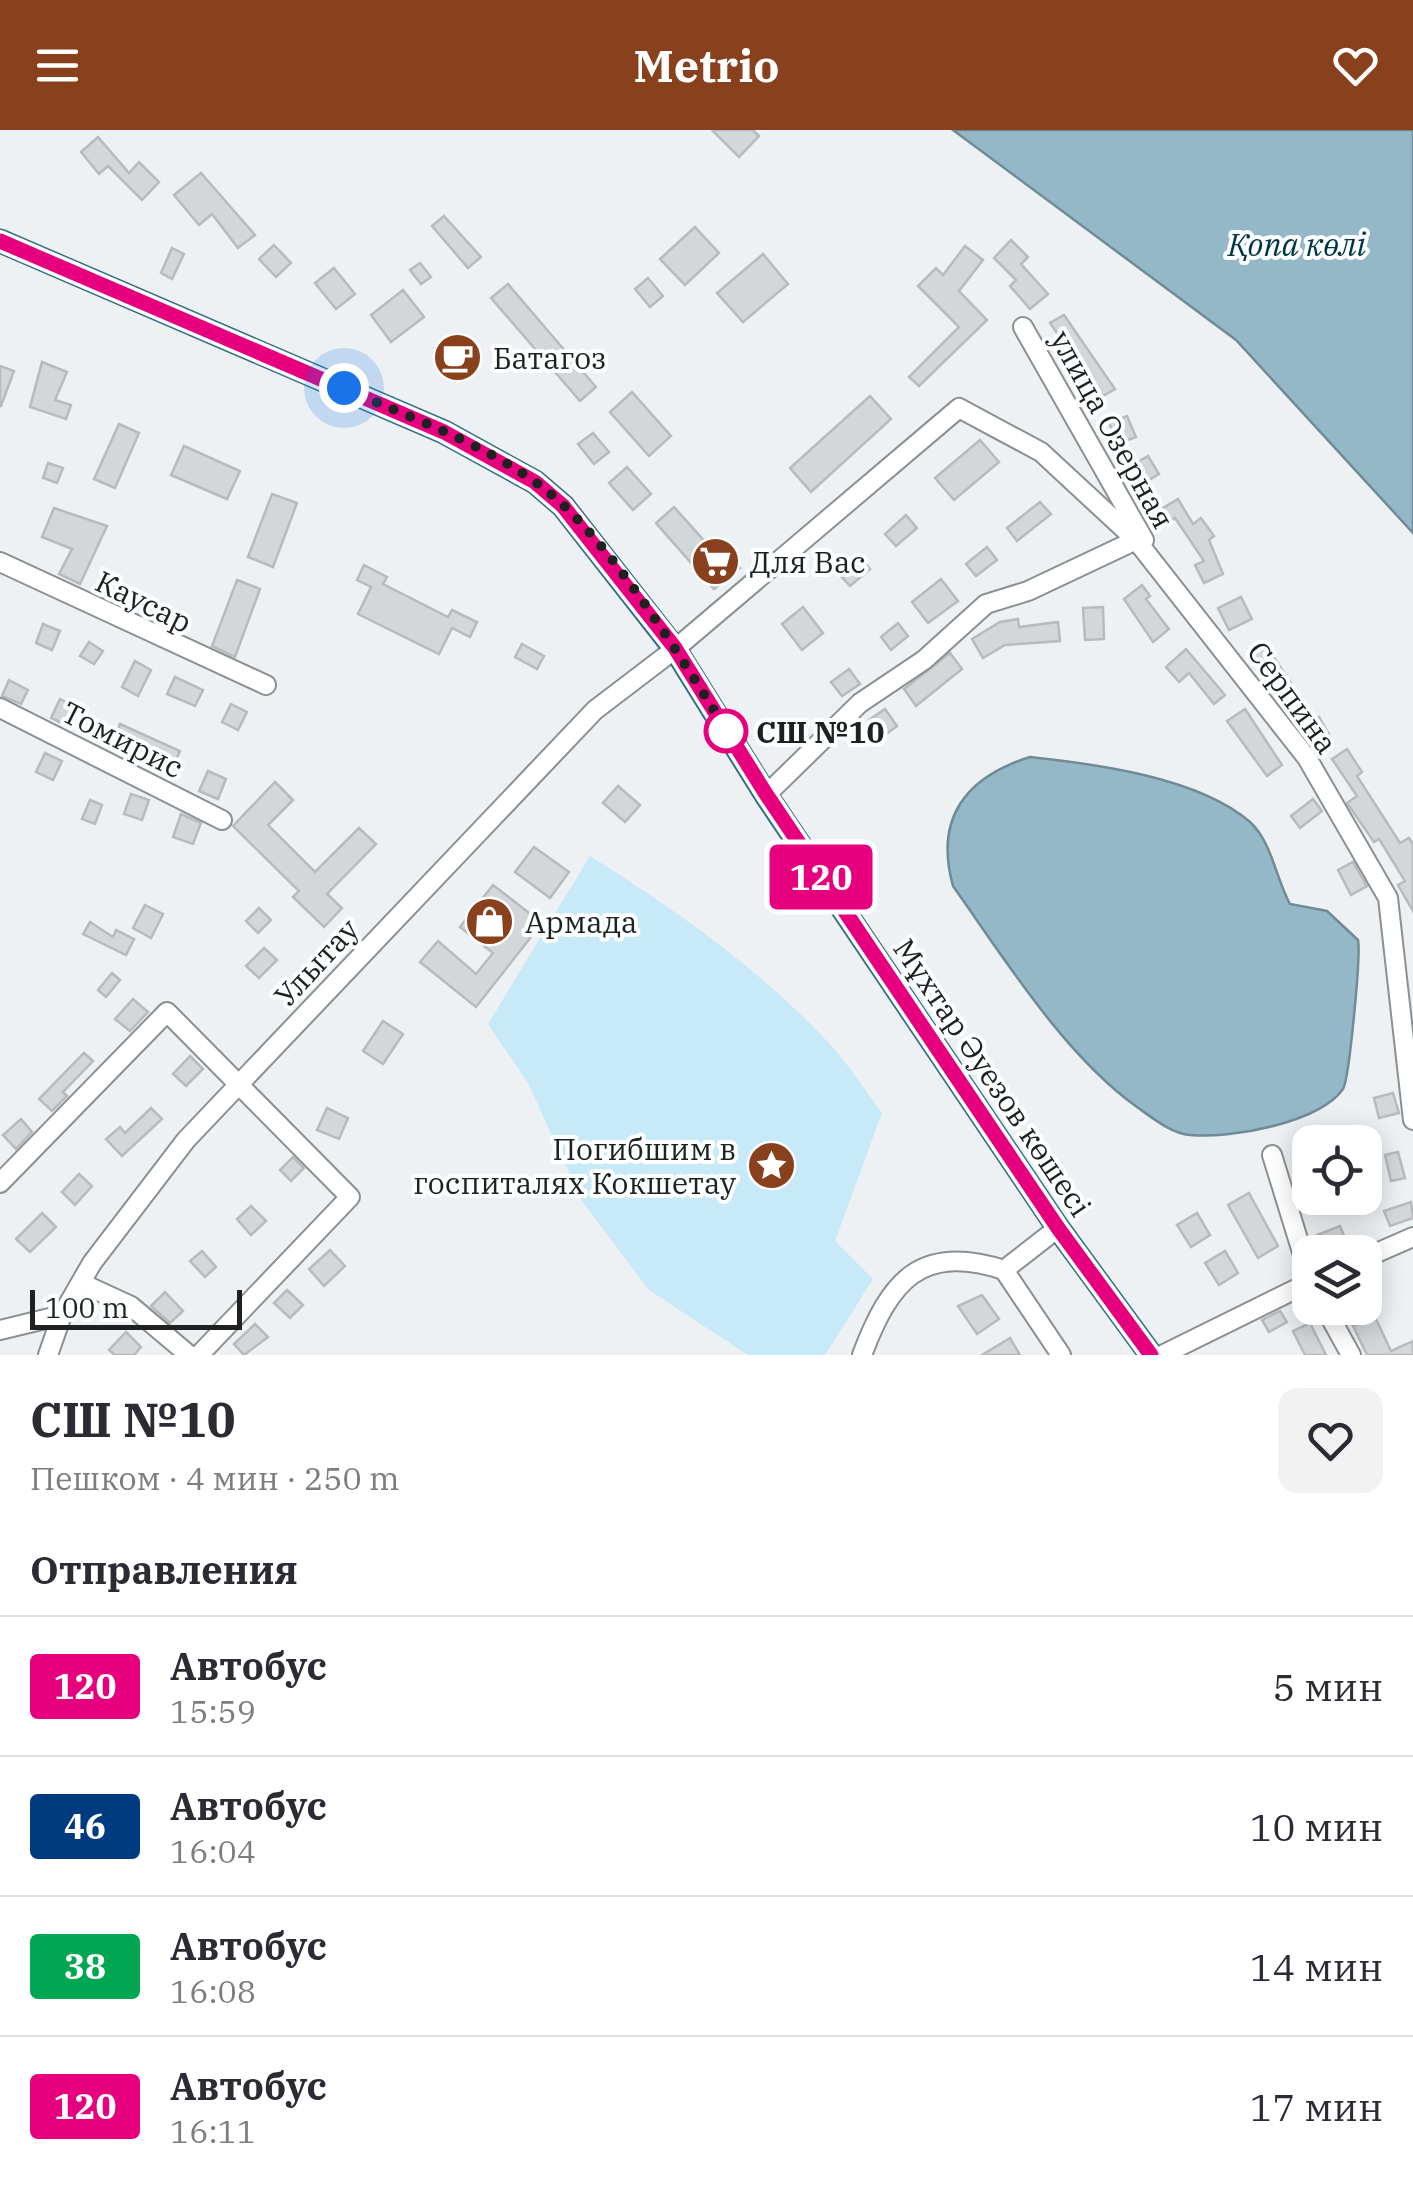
<!DOCTYPE html>
<html lang="ru">
<head>
<meta charset="utf-8">
<style>
	body { margin:0; font-family:"IBM Plex Serif",serif; background:#f2f2f3; color:#2b2b33; height:100vh; display:flex; flex-direction:column; font-size:38px; white-space:nowrap }
	* { box-sizing:border-box; margin:0 }
	p { font-size:32px; color:#7c7c81 }
	.icon { flex:none; width:55px; height:55px; fill:none; stroke:currentColor; stroke-width:2; stroke-linecap:round; stroke-linejoin:round }
	.map { position:relative; height:1225px; overflow:hidden }
	.details { display:flex; flex-direction:column; background:#fff; flex:1 }
	.details>* { flex:none }
	.badge { padding:0 20px; border-radius:8px; font-size:35px; line-height:65px }
	.tools { position:absolute; left:1292px; top:995px; display:grid; gap:20px }
	.tools a { display:grid; place-items:center; width:90px; height:90px; border-radius:20px; background:#fff; box-shadow:0 5px 25px #0003; font-size:50px }
	.scale { position:absolute; left:30px; bottom:25px; width:212px; box-sizing:border-box; padding-left:10px; border:5px solid #1f2121; border-top:0; font-size:28px; line-height:35px; white-space:nowrap; color:#1f2121; -webkit-text-stroke:8px #fcfeff; paint-order:stroke }
	.you { position:absolute; width:50px; height:50px; margin:-25px; border:8px solid #fff; border-radius:50%; background:#1a73e8; box-shadow:0 0 0 15px #1a73e833 }
	.map>.badge { position:absolute; translate:-50% -50%; box-shadow:0 0 0 5px #fff }
	h2 { padding:0 30px; font-size:38px; line-height:90px }
	.round { display:grid; place-items:center; flex:none; width:105px; height:105px; border-radius:20px; background:#f2f2f3 }
	.head { display:flex; align-items:center; justify-content:space-between; height:170px; padding:0 30px }
	h1 { font-size:48px; font-weight:700; line-height:75px }
	ul { padding:0; list-style:none }
	li { display:flex; align-items:center; gap:30px; height:140px; padding:0 30px; border-top:2px solid #e1e1e2 }
	li div { flex:1 }
	li b { display:block; font-size:38px }
	li em { font-style:normal }
	li .badge { min-width:110px; font-weight:700; text-align:center }
	header { display:flex; justify-content:space-between; align-items:center; height:130px; padding:0 30px; background:#88411c; color:#fff; font-size:45px; font-weight:700 }
	.map>svg:first-child { display:block }
	.green { fill:#c7e9f8 }
	.water { fill:#94b8c8; stroke:#718b96; stroke-width:2.5 }
	.building { fill:#d3d7d9; stroke:#b7bbbd; stroke-width:2.5 }
	.lines { fill:none; stroke-linecap:round; stroke-linejoin:round }
	.minor-casing { stroke:#8b9091; stroke-width:22 }
	.major-casing { stroke:#377085; stroke-width:25 }
	.minor { stroke:#fff; stroke-width:18 }
	.major { stroke:#8fc2d6; stroke-width:20 }
	.line-casing { stroke:#fff; stroke-width:22 }
	.line { stroke:#e6007e; stroke-width:15 }
	.walk { stroke:#1f2121; stroke-width:10; stroke-dasharray:0 18 }
	.stop-dot { fill:#fff; stroke:#e6007e; stroke-width:5 }
	.labels { text-anchor:middle; dominant-baseline:central; stroke-width:8; stroke-linejoin:round; paint-order:stroke }
	.poi-label { font-size:30px; fill:#1f2121; stroke:#fcfeff; text-anchor:start }
	.street-label { font-size:30px; fill:#1f2121; stroke:#fcfeff }
	.stop-label { font-size:30px; font-weight:bold; fill:#1f2121; stroke:#fcfeff; text-anchor:start }
	.water-label { font-size:32px; font-style:italic; fill:#003546; stroke:#fcfeff }
</style>
</head>
<body>
<header><svg class="icon" aria-label="menu" viewBox="0 0 24 24"><path d="M4 6h16M4 12h16M4 18h16"/></svg>Metrio<svg class="icon" aria-label="heart" viewBox="0 0 24 24"><path d="M12 20l-8-8c-3-5 5-10 8-4 3-6 11-1 8 4z"/></svg></header>
<div class="map">
<svg width="1413" height="1225" viewBox="0 0 1413 1225">
	<rect width="100%" height="100%" fill="#edf1f3"/>
	<path class="green" d="M590,726C673,778 758,838 826,910C847,932 864,959 882,983L835,1111L873,1149L825,1225H748L649,1160L582,1071L528,953L488,894Z"/>
	<g class="water">
		<path d="M953,0H1413V403L1236,210Z"/>
		<path d="M1030,627C1095,634 1198,647 1250,692C1272,712 1276,749 1290,774L1327,781L1358,810C1361,826 1349,950 1343,959C1319,993 1230,1009 1190,1005C1172,1004 1151,987 1137,977C1064,925 1004,828 953,756C934,688 966,647 1030,627Z"/>
	</g>
	<g class="building">
		<path d="M712,0H753L759,6L739,27Z"/>
		<path d="M98,7L129,43L139,32L159,52L142,70L108,36L99,44L81,22Z"/>
		<path d="M201,43L255,105L238,118L212,84L199,95L174,65Z"/>
		<path d="M444,86L481,127L468,138L432,96Z"/>
		<path d="M695,97L719,123L685,155L660,129Z"/>
		<path d="M1011,110L1028,127L1021,134L1048,164L1030,179L1010,156L1016,150L994,128Z"/>
		<path d="M274,115L291,133L276,147L259,129Z"/>
		<path d="M965,116L983,130L959,161L987,190L919,256L909,247L959,197L918,156L936,138L943,145Z"/>
		<path d="M172,118L184,124L172,149L161,143Z"/>
		<path d="M763,124L788,154L743,192L717,163Z"/>
		<path d="M420,133L431,147L421,154L410,140Z"/>
		<path d="M334,138L355,164L336,179L315,153Z"/>
		<path d="M648,148L663,166L650,177L635,159Z"/>
		<path d="M508,154L596,257L580,271L491,168Z"/>
		<path d="M403,160L424,187L391,212L371,185Z"/>
		<path d="M1064,185L1115,259L1101,267L1050,193Z"/>
		<path d="M459,205L475,227L453,242L437,220Z"/>
		<path d="M42,232L67,242L55,270L71,275L66,289L30,277Z"/>
		<path d="M0,236L14,241L1,276H0Z"/>
		<path d="M632,262L671,306L649,326L610,282Z"/>
		<path d="M870,266L891,289L811,362L790,338Z"/>
		<path d="M1127,286L1136,307L1118,314L1109,293Z"/>
		<path d="M119,294L139,303L115,358L94,349Z"/>
		<path d="M593,303L609,322L594,334L578,314Z"/>
		<path d="M980,310L999,332L954,370L935,348Z"/>
		<path d="M184,316L240,341L227,369L171,345Z"/>
		<path d="M1148,326L1159,344L1139,356L1128,338Z"/>
		<path d="M48,333L63,338L57,353L43,348Z"/>
		<path d="M627,337L651,364L633,380L609,353Z"/>
		<path d="M272,364L297,373L273,437L248,427Z"/>
		<path d="M1178,369L1193,394L1201,388L1214,406L1209,410L1223,444L1204,453L1195,435L1204,431L1175,388L1165,394L1158,381Z"/>
		<path d="M1040,372L1051,384L1017,411L1007,398Z"/>
		<path d="M674,377L708,415L716,409L740,438L714,459L656,393Z"/>
		<path d="M54,378L107,396L80,454L59,444L72,419L42,407Z"/>
		<path d="M906,385L917,398L896,416L885,404Z"/>
		<path d="M987,417L997,430L976,446L966,434Z"/>
		<path d="M859,426L870,439L850,456L839,444Z"/>
		<path d="M364,435L387,447L383,454L448,487L452,480L477,492L470,507L452,498L439,524L358,484L371,457L357,450Z"/>
		<path d="M941,449L958,471L928,493L912,472Z"/>
		<path d="M237,450L260,459L235,527L212,516Z"/>
		<path d="M1142,455L1150,466L1146,469L1169,499L1153,512L1124,469Z"/>
		<path d="M1241,467L1252,489L1229,500L1218,478Z"/>
		<path d="M803,477L823,503L802,520L782,494Z"/>
		<path d="M1103,477L1104,509L1085,510L1083,478Z"/>
		<path d="M1018,489L1019,497L1058,492L1060,511L1005,515L983,528L972,509L1000,492Z"/>
		<path d="M898,493L908,506L891,520L881,507Z"/>
		<path d="M43,494L60,501L52,520L36,513Z"/>
		<path d="M1263,511L1295,559L1276,567L1249,519Z"/>
		<path d="M89,512L103,521L94,534L80,526Z"/>
		<path d="M522,514L544,526L537,539L515,527Z"/>
		<path d="M1186,519L1225,565L1214,574L1189,543L1179,552L1166,537Z"/>
		<path d="M950,523L962,539L916,576L904,559Z"/>
		<path d="M135,531L151,540L138,566L122,557Z"/>
		<path d="M849,539L860,554L842,566L831,552Z"/>
		<path d="M175,547L203,560L195,576L167,564Z"/>
		<path d="M9,550L28,560L21,574L2,566Z"/>
		<path d="M60,569L78,578L70,597L51,588Z"/>
		<path d="M231,574L247,582L238,600L222,592Z"/>
		<path d="M885,579L897,596L881,608L869,590Z"/>
		<path d="M1245,579L1282,635L1267,646L1227,591Z"/>
		<path d="M1319,587L1330,606L1313,615L1300,598Z"/>
		<path d="M120,594L180,621L169,644L148,635L151,626L113,611Z"/>
		<path d="M1347,619L1362,642L1357,646L1400,713L1409,708L1413,714V781L1398,755L1405,751L1379,709L1374,712L1347,673L1357,666L1332,629Z"/>
		<path d="M45,623L62,631L53,650L36,642Z"/>
		<path d="M208,641L226,649L218,669L199,661Z"/>
		<path d="M275,652L293,670L268,695L315,742L359,698L376,714L327,764L342,778L324,797L293,767L299,761L233,696Z"/>
		<path d="M618,656L640,675L625,692L603,673Z"/>
		<path d="M131,664L149,670L142,690L124,684Z"/>
		<path d="M1313,669L1322,681L1300,698L1291,686Z"/>
		<path d="M90,670L102,675L95,694L82,689Z"/>
		<path d="M181,684L201,693L193,714L173,707Z"/>
		<path d="M534,717L569,742L550,768L515,742Z"/>
		<path d="M1353,732L1367,756L1351,765L1338,740Z"/>
		<path d="M493,755L542,793L476,877L420,832L438,811L476,844L493,823L460,797Z"/>
		<path d="M145,775L163,784L151,808L133,798Z"/>
		<path d="M259,778L271,790L258,803L246,791Z"/>
		<path d="M90,792L113,807L116,800L134,809L126,825L83,804Z"/>
		<path d="M264,818L277,830L259,848L246,836Z"/>
		<path d="M112,843L120,850L106,867L98,860Z"/>
		<path d="M133,869L148,882L130,901L115,889Z"/>
		<path d="M383,891L403,904L383,934L363,921Z"/>
		<path d="M84,923L93,931L63,962L67,966L52,981L39,969Z"/>
		<path d="M190,926L203,939L186,956L173,944Z"/>
		<path d="M1393,963L1399,983L1379,988L1374,968Z"/>
		<path d="M151,978L162,989L122,1026L106,1009L120,997L125,1003Z"/>
		<path d="M327,978L348,988L339,1009L317,1000Z"/>
		<path d="M21,989L32,1002L16,1019L3,1005Z"/>
		<path d="M1398,1022L1405,1048L1391,1051L1385,1025Z"/>
		<path d="M293,1027L304,1038L291,1051L280,1040Z"/>
		<path d="M79,1044L92,1056L75,1075L62,1062Z"/>
		<path d="M1249,1063L1278,1116L1258,1128L1228,1075Z"/>
		<path d="M1411,1072L1413,1088L1390,1096L1384,1081Z"/>
		<path d="M251,1076L266,1091L251,1105L237,1089Z"/>
		<path d="M42,1083L56,1097L30,1122L16,1109Z"/>
		<path d="M1197,1083L1210,1105L1191,1117L1177,1095Z"/>
		<path d="M1340,1096L1351,1122H1324L1317,1105Z"/>
		<path d="M330,1120L345,1136L324,1156L309,1139Z"/>
		<path d="M202,1121L216,1137L205,1147L190,1131Z"/>
		<path d="M1225,1121L1238,1143L1219,1155L1205,1133Z"/>
		<path d="M287,1160L303,1175L290,1188L274,1173Z"/>
		<path d="M165,1162L183,1181L170,1193L151,1176Z"/>
		<path d="M982,1165L999,1189L977,1204L958,1176Z"/>
		<path d="M1280,1181L1287,1192L1269,1202L1262,1190Z"/>
		<path d="M1375,1187L1391,1221L1413,1211V1225H1367L1353,1196Z"/>
		<path d="M1310,1193L1326,1225H1305L1293,1201Z"/>
		<path d="M255,1194L268,1207L244,1225L234,1214Z"/>
		<path d="M126,1202L141,1217L134,1225H115L109,1220Z"/>
		<path d="M1010,1208L1020,1225H982Z"/>
	</g>
	<g class="lines">
		<defs>
			<g id="minor">
				<path d="M1023,197L1144,410"/>
				<path d="M0,432L266,555"/>
				<path d="M0,578L222,690"/>
				<path d="M766,665L860,573L924,530L986,474L1028,461L1136,410"/>
				<path d="M1272,1025L1310,1148"/>
				<path d="M0,1053L167,882L350,1067L199,1225"/>
				<path d="M1365,1128L1413,1107"/>
				<path d="M1004,1140L1061,1225"/>
				<path d="M81,1153L131,1176L189,1225"/>
				<path d="M1325,1178L1351,1225"/>
				<path d="M0,1200L62,1185"/>
				<path d="M48,1225L62,1185L92,1133L186,1010L595,580L675,519L959,278L1041,322L1136,410L1307,628L1388,768L1413,990"/>
				<path d="M862,1225C890,1151 920,1113 1004,1140L1058,1098"/>
				<path d="M1162,1225L1310,1152"/>
			</g>
			<path id="major" d="M0,111L444,302L535,352L563,376L675,519L766,665L1058,1098L1151,1225"/>
		</defs>
		<use href="#minor" class="minor-casing"/>
		<use href="#major" class="major-casing"/>
		<use href="#minor" class="minor"/>
		<use href="#major" class="major"/>
	</g>
	<g class="lines">
		<defs>
			<path id="line" d="M0,111L444,302L535,352L563,376L675,518L766,664L1058,1098L1151,1225"/>
		</defs>
		<use href="#line" class="line-casing"/>
		<use href="#line" class="line"/>
		<path class="walk" d="M344,258C410,288 484,313 542,357C610,408 684,533 730,606L726,601"/>
	</g>
	<defs>
		<symbol id="cafe-disc" viewBox="-11 -11 22 22"><circle r="9.5" fill="#88411c" stroke="#fcfeff"/><path d="M-5.5-4.5H6V0H3Q3 3.5 0 3.5H-2.5Q-5.5 3.5-5.5 0ZM3-3.2v2h1.7v-2ZM-6 4.5H4V6H-6Z" fill="#fff"/></symbol>
		<symbol id="supermarket-disc" viewBox="-11 -11 22 22"><circle r="9.5" fill="#88411c" stroke="#fcfeff"/><path d="M-6-5.5h2.5l.6 2H6L4.5 2H-2.5L-4.4-4H-6ZM-1.5 3.2a1.3 1.3 0 1 0 .1 0ZM3 3.2a1.3 1.3 0 1 0 .1 0Z" fill="#fff"/></symbol>
		<symbol id="shop-disc" viewBox="-11 -11 22 22"><circle r="9.5" fill="#88411c" stroke="#fcfeff"/><path d="M-5-2.5h2.3a2.7 3.5 0 0 1 5.4 0H5L5.5 6h-11ZM-1.5-2.5h3a1.5 2.3 0 0 0-3 0Z" fill="#fff"/></symbol>
		<symbol id="sight-disc" viewBox="-11 -11 22 22"><circle r="9.5" fill="#88411c" stroke="#fcfeff"/><path d="M0-6L1.8-2.2L6-1.7L2.9 1.2L3.7 5.4L0 3.3L-3.7 5.4L-2.9 1.2L-6-1.7L-1.8-2.2Z" fill="#fff"/></symbol>
	</defs>
	<g fill-rule="evenodd">
		<use href="#cafe-disc" x="430" y="200" width="55" height="55"/>
		<use href="#supermarket-disc" x="688" y="404" width="55" height="55"/>
		<use href="#shop-disc" x="462" y="764" width="55" height="55"/>
		<use href="#sight-disc" x="744" y="1008" width="55" height="55"/>
	</g>
	<circle class="stop-dot" cx="726" cy="601" r="20"/>
	<g class="labels">
		<g class="poi-label">
			<text x="493" y="227">Батагоз</text>
			<text x="750" y="431">Для Вас</text>
			<text x="525" y="791">Армада</text>
			<text x="736" y="1018" text-anchor="end">Погибшим в<tspan x="736" dy="34">госпиталях Кокшетау</tspan></text>
		</g>
		<g class="street-label">
			<text transform="translate(1113 299) rotate(61)">улица Озерная</text>
			<text transform="translate(144 471) rotate(26)">Каусар</text>
			<text transform="translate(1293 567) rotate(54)">Серпина</text>
			<text transform="translate(123 609) rotate(27)">Томирис</text>
			<text transform="translate(316 832) rotate(-47)">Улытау</text>
			<text transform="translate(993 947) rotate(56)">Мұхтар Әуезов көшесі</text>
		</g>
		<g class="stop-label">
			<text x="756" y="601">СШ №10</text>
		</g>
		<g class="water-label">
			<text x="1297" y="114">Қопа көлі</text>
		</g>
	</g>
</svg>
<div class="tools">
<a><svg class="icon" aria-label="locate" viewBox="0 0 24 24"><circle cx="12" cy="12" r="6"/><path d="M12 2v4M12 18v4M2 12h4M18 12h4"/></svg></a>
<a><svg class="icon" aria-label="layers" viewBox="0 0 24 24"><path d="M12 4l9 5-9 5-9-5zM3 14l9 5 9-5"/></svg></a>
</div>
<div class="scale">100 m</div>
<div class="you" style="left:344px;top:258px"></div>
<b class="badge" style="left:821px;top:747px;background:#e6007e;color:#fff">120</b>
</div>
<section class="details">
<div class="head"><div><h1>СШ №10</h1><p>Пешком · 4 мин · 250 m</p></div><a class="round"><svg class="icon" aria-label="heart" viewBox="0 0 24 24"><path d="M12 20l-8-8c-3-5 5-10 8-4 3-6 11-1 8 4z"/></svg></a></div>
<h2>Отправления</h2>
<ul>
<li><span class="badge" style="background:#e6007e;color:#fff">120</span><div><b>Автобус</b><p>15:59</p></div><em>5 мин</em></li>
<li><span class="badge" style="background:#003b80;color:#fff">46</span><div><b>Автобус</b><p>16:04</p></div><em>10 мин</em></li>
<li><span class="badge" style="background:#00a651;color:#fff">38</span><div><b>Автобус</b><p>16:08</p></div><em>14 мин</em></li>
<li><span class="badge" style="background:#e6007e;color:#fff">120</span><div><b>Автобус</b><p>16:11</p></div><em>17 мин</em></li>
</ul>
</section>
</body>
</html>
